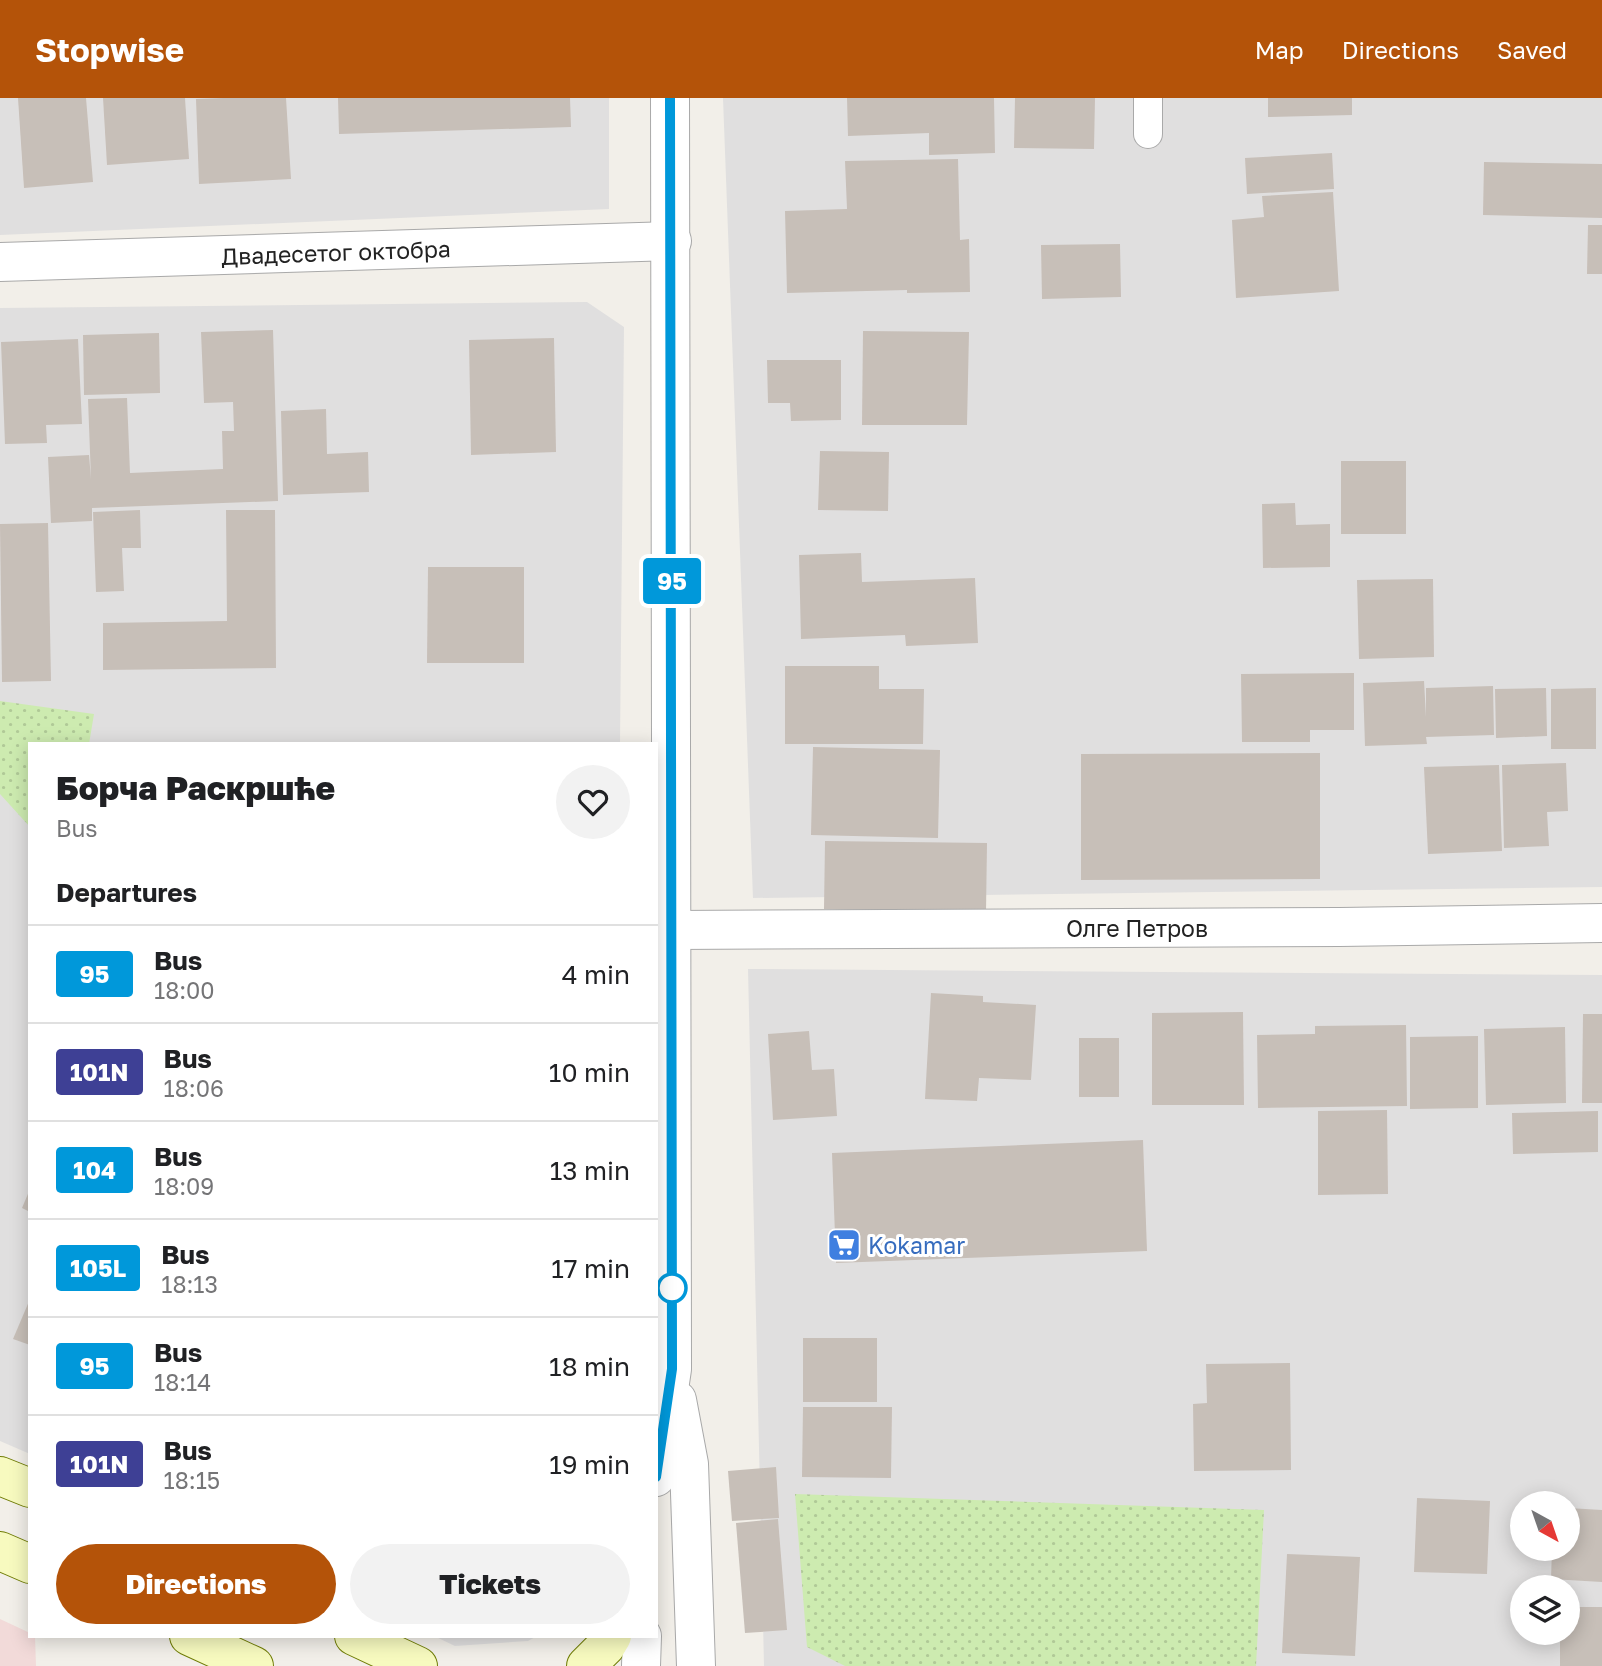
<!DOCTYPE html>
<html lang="en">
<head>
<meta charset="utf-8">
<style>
	body { margin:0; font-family:"Golos Text",sans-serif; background:#f2f2f2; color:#202124; height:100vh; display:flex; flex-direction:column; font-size:26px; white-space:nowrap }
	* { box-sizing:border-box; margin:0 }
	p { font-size:23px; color:#757577 }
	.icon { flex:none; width:38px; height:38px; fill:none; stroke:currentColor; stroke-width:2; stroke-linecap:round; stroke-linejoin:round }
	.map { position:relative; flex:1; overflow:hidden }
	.sheet { position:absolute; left:28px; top:644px; width:630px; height:896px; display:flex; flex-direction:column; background:#fff; border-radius:0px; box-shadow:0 4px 18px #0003 }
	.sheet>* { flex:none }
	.badge { padding:0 14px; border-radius:5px; font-size:24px; line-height:46px }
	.needle { width:46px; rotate:140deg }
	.fabs { position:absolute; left:1510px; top:1393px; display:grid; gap:14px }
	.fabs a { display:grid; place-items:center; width:70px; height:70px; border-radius:50%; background:#fff; box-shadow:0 4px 18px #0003; font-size:35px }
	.map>.badge { position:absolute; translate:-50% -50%; box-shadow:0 0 0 4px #fff }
	h2 { padding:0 28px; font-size:26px; line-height:63px }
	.round { display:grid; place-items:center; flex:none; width:74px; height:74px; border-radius:37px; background:#f2f2f2 }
	.overview { display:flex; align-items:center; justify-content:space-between; height:119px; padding:0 28px }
	h1 { font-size:33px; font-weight:800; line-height:52px }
	.button { display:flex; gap:14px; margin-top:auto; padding:14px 28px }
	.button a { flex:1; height:80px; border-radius:42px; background:#b45309; color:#fff; font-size:28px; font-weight:800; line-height:80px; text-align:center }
	.button a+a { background:#f2f2f2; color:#202124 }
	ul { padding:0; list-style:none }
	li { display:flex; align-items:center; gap:21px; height:98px; padding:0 28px; border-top:2px solid #e0e0e0 }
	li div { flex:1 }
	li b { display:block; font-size:26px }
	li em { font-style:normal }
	li .badge { min-width:77px; font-weight:700; text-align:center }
	header { display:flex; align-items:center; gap:42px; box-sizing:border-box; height:98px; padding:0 35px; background:#b45309; color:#fff }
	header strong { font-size:33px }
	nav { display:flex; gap:38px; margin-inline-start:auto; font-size:24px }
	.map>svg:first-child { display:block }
	.residential { fill:#e0dfdf; fill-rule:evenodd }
	.commercial { fill:#f2dad9 }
	.grass { fill:url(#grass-dots) }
	.building { fill:#c7bfb8 }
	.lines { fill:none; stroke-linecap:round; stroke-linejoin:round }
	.service-casing { stroke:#a9a9a9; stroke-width:30 }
	.minor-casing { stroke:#a9a9a9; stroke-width:40 }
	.tertiary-casing { stroke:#a9a9a9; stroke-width:40 }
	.secondary-casing { stroke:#707d05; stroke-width:40 }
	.service { stroke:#fff; stroke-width:28 }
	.minor { stroke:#fff; stroke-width:38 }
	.tertiary { stroke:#fff; stroke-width:38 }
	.secondary { stroke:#f7fabf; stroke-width:38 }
	.line-casing { stroke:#fff; stroke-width:16 }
	.line { stroke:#0098da; stroke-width:10 }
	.stop-dot { fill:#fff; stroke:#0098da; stroke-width:3.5 }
	.labels { text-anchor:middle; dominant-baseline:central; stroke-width:6; stroke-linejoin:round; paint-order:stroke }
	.street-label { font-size:23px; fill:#222; stroke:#fff }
	.shop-label { font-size:23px; fill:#366cbe; stroke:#fff; text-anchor:start }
</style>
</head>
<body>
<header>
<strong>Stopwise</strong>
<nav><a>Map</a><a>Directions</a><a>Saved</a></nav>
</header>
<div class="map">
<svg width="1602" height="1568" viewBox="0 0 1602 1568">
	<defs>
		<pattern id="grass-dots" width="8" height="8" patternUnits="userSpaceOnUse" patternTransform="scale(1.75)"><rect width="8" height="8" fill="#cdebb0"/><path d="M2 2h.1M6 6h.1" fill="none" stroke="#b0c997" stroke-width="1.8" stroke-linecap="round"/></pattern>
	</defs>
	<rect width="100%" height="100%" fill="#f2efe9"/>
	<g class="residential">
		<path d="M0,0H609V111L0,137Z"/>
		<path d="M723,0H1602V789L753,800Z"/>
		<path d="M587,204L624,229L620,646H30V1356L0,1343V210Z"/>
		<path d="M748,871L1602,877V1568H764ZM1522,1405H1568V1451H1522ZM1522,1489H1568V1535H1522Z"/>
		<path d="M434,1538H537L528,1543L455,1548Z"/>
	</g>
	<path class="commercial" d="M0,1521L30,1535V1538H35L36,1568H0Z"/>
	<g class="grass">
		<path d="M0,603L94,616L89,646H30V729L0,696Z"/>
		<path d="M795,1396L1264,1412L1256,1568H845L807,1549Z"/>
	</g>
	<g class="building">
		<path d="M18,0H86L93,84L24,90Z"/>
		<path d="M103,0H185L189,61L107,67Z"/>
		<path d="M223,0H286L291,81L199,86L196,1Z"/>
		<path d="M338,0H570L571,29L339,36Z"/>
		<path d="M847,0H994L995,55L929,57V35L848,38Z"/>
		<path d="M1015,0H1095L1094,51L1014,50Z"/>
		<path d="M1268,0H1352V17L1268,19Z"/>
		<path d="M1332,55L1334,91L1247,96L1245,60Z"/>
		<path d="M958,61L960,142L969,141L970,194L907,195V192L787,195L785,113L847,111L845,63Z"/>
		<path d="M1484,64L1602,66V120L1483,117Z"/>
		<path d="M1333,94L1339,193L1236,200L1232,122L1264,119L1262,98Z"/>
		<path d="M1588,127H1602V176H1587Z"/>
		<path d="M1120,146L1121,199L1042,201L1041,147Z"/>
		<path d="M273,232L278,403L92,410V423L51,425L48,359L89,357L91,381L88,301L127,300L130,375L223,371L222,333H234L233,304L204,305L201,234Z"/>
		<path d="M863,233L969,234L967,327H862Z"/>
		<path d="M159,235L160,295L84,297L83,237Z"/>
		<path d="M554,240L556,354L471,357L469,242Z"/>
		<path d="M78,241L82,326L46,327L47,345L5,346L1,244Z"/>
		<path d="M767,262H841V322L791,323L790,305H768Z"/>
		<path d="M326,311L327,356L368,354L369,394L283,397L281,313Z"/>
		<path d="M820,353L889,354L888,413L818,412Z"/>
		<rect x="1341" y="363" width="65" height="73"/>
		<path d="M1295,405L1296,427L1330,426V469L1263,470L1262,406Z"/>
		<path d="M140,412L141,450H122L124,493L96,494L93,414Z"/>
		<path d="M226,412H275L276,570L103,572V525L227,523Z"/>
		<path d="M48,425L51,583L2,584L0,426Z"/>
		<path d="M861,455L862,484L975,480L978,545L906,548L905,537L801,541L799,457Z"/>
		<path d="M428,469H524V565H427Z"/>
		<path d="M1433,481L1434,559L1359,561L1357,482Z"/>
		<path d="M785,568H879V591H924L923,646H785Z"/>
		<path d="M1354,575V632H1310V644H1242L1241,576Z"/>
		<path d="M1424,583L1426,619V590L1493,588L1494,637L1426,639L1427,646L1365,648L1363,585Z"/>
		<path d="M1546,590L1547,638L1496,640L1495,591Z"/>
		<path d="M1596,590V651H1551V591Z"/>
		<path d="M813,649L940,652L938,740L811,737Z"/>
		<path d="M1320,655V781L1081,782V656Z"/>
		<path d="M1566,665L1568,713L1547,714L1549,748L1504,750L1502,667Z"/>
		<path d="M1499,667L1502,753L1428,756L1424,669Z"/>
		<path d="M825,743L987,745L986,814L824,811Z"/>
		<path d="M931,895L983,898V904L1036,907L1031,982L979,980L977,1003L925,1001Z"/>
		<path d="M1243,914L1244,1007H1152V915Z"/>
		<path d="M1583,916H1602V1005H1582Z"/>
		<path d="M1406,927L1407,1008L1258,1010L1257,937L1315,936V928Z"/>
		<path d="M1565,929L1566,1005L1486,1007L1484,931Z"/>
		<path d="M809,933L812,972L834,971L837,1018L773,1022L768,936Z"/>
		<path d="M1478,938V1010L1410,1011V939Z"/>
		<rect x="1079" y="940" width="40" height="59"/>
		<path d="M1387,1012L1388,1096L1318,1097V1013Z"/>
		<path d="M1598,1013V1054L1513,1056L1512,1015Z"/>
		<path d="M1143,1042L1147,1153L836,1165L832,1055Z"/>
		<path d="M30,1091V1114L22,1110Z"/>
		<path d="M30,1201V1247L13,1241Z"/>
		<rect x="803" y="1240" width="74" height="64"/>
		<path d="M1290,1265L1291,1372L1194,1373L1193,1306L1207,1305L1206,1266Z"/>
		<path d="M803,1309H892L891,1380L802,1379Z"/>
		<path d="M776,1369L779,1420L732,1423L728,1373Z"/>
		<path d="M1417,1400L1490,1403L1487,1476L1414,1474Z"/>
		<path d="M1568,1410L1602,1412V1484L1551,1481L1552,1451H1568Z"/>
		<path d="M778,1421L787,1532L745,1535L736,1425Z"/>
		<path d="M1287,1456L1360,1459L1355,1558L1282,1555Z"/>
		<path d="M1568,1509H1602V1568H1560V1535H1568Z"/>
	</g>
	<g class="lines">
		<defs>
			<path id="service" d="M1148,0V36"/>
			<g id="minor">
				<path d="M0,164L672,143"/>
				<path d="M673,832L1340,829L1602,825"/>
			</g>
			<g id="tertiary">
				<path d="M677,1302L689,1366L696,1568"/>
				<path d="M656,1379L672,1271L670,0"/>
				<path d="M641,1568L642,1538"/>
			</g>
			<g id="secondary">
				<path d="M0,1378L30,1390"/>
				<path d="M0,1453L30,1466"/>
				<path d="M189,1538L254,1568"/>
				<path d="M354,1538L418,1568"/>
				<path d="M586,1568L606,1548L612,1538"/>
			</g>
		</defs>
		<use href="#service" class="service-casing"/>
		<use href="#minor" class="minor-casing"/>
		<use href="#tertiary" class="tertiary-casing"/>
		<use href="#secondary" class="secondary-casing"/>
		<use href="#service" class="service"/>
		<use href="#minor" class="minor"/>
		<use href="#tertiary" class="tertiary"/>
		<use href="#secondary" class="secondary"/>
	</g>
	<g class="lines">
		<defs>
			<path id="line" d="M656,1379L672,1271L670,0"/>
		</defs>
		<use href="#line" class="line-casing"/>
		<use href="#line" class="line"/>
	</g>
	<defs>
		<symbol id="supermarket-square" viewBox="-11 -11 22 22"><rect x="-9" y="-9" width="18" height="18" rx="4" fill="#3f7fe0" stroke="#fff"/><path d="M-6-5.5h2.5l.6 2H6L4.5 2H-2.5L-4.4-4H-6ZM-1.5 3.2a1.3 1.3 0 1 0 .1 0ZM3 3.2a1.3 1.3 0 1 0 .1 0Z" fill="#fff"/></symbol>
	</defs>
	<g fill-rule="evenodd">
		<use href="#supermarket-square" x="825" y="1128" width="38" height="38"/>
	</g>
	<circle class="stop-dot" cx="672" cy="1190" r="14"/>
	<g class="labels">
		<g class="street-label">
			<text transform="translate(336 154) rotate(-2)">Двадесетог октобра</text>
			<text x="1137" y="830">Олге Петров</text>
		</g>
		<g class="shop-label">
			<text x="868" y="1147">Kokamar</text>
		</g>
	</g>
</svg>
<div class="fabs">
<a><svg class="needle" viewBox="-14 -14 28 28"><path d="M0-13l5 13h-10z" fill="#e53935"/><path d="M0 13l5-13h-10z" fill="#757577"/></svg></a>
<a><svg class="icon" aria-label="layers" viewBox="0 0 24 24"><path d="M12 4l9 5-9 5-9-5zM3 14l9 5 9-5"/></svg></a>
</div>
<b class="badge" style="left:672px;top:483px;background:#0098da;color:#fff">95</b>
<section class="sheet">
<div class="overview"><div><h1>Борча Раскршће</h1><p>Bus</p></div><a class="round"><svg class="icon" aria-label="heart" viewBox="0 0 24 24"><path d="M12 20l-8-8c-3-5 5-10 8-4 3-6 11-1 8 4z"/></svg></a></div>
<h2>Departures</h2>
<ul>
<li><span class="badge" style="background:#0098da;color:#fff">95</span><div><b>Bus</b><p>18:00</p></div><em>4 min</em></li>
<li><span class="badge" style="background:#3e4095;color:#fff">101N</span><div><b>Bus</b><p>18:06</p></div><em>10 min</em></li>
<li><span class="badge" style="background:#0098da;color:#fff">104</span><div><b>Bus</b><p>18:09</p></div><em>13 min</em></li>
<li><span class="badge" style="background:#0098da;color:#fff">105L</span><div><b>Bus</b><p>18:13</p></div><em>17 min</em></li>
<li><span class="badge" style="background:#0098da;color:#fff">95</span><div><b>Bus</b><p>18:14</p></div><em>18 min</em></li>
<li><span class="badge" style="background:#3e4095;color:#fff">101N</span><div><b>Bus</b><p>18:15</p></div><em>19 min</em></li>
</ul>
<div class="button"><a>Directions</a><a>Tickets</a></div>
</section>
</div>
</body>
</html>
